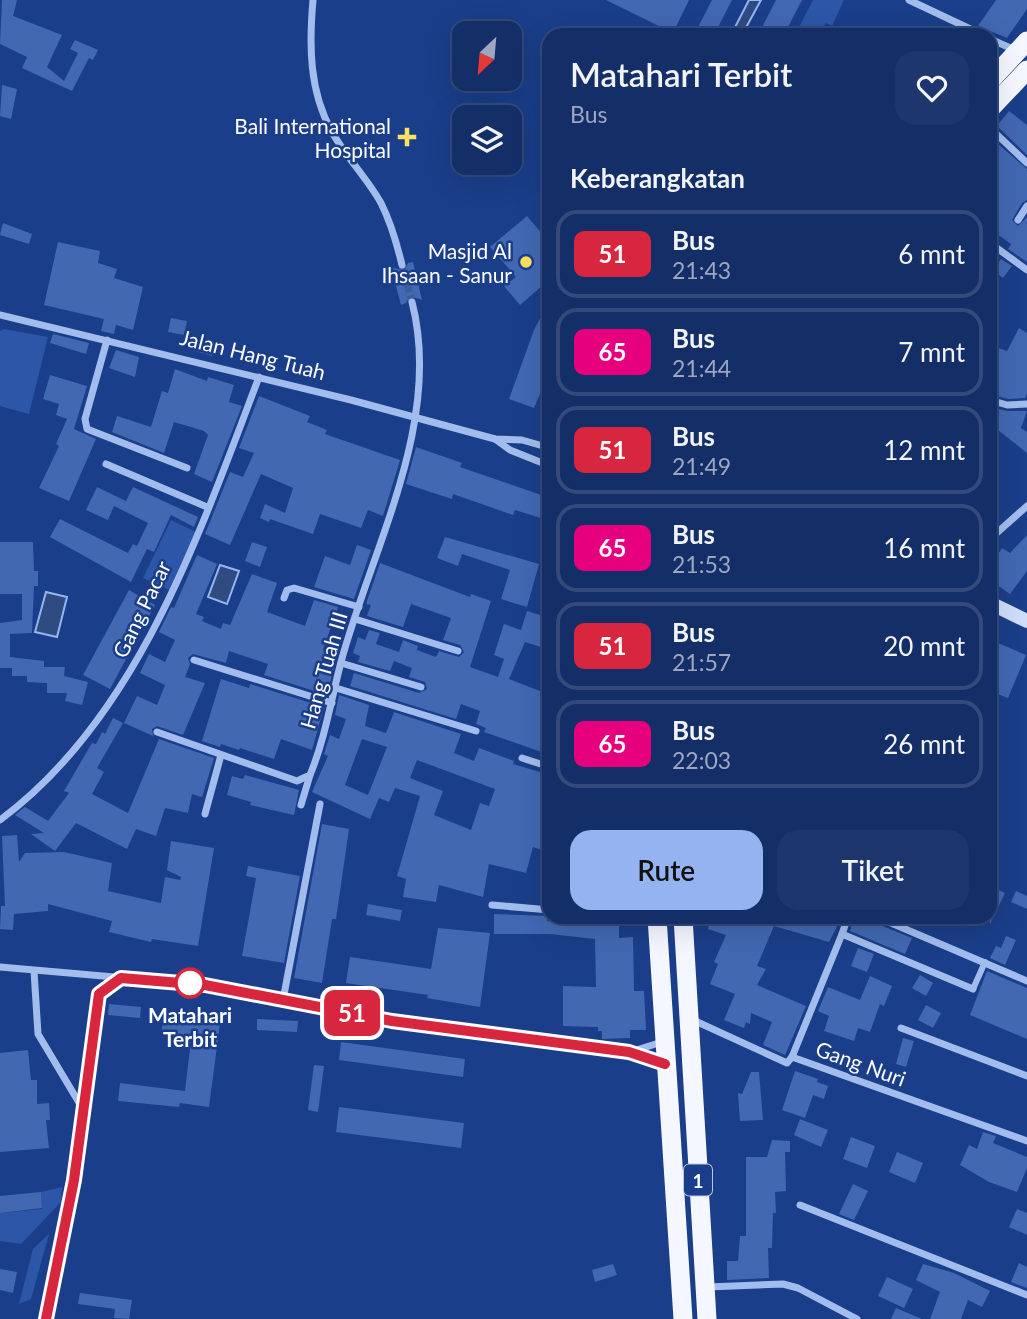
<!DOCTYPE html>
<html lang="id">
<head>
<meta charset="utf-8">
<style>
	body { margin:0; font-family:Lato,sans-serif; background:#1d366d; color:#f1f3f6; height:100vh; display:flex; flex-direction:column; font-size:26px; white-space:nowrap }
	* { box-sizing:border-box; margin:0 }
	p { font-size:23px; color:#9da8c0 }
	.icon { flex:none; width:38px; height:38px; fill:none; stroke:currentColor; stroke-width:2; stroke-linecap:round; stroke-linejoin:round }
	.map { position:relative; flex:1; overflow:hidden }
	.side { position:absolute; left:542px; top:28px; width:455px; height:896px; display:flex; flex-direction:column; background:#142e67; border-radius:21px; box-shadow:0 7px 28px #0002,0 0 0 2px #334a7b }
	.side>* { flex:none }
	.badge { padding:0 14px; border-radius:10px; font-size:24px; line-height:46px }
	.needle { width:46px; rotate:206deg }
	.tools { position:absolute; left:452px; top:21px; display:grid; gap:14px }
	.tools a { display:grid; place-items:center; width:70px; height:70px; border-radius:14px; background:#142e67; box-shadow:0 7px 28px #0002,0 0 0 2px #334a7b; font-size:35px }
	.map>.badge { position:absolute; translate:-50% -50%; box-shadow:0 0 0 4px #fff }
	h2 { padding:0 28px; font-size:26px; line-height:63px }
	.round { display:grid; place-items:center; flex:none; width:74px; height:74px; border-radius:21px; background:#1d366d }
	.headline { display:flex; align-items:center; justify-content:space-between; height:119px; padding:0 28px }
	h1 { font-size:33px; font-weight:600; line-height:52px }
	.action { display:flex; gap:14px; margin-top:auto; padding:14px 28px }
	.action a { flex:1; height:80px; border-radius:21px; background:#95b2f1; color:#111; font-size:28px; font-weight:600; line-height:80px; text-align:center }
	.action a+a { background:#1d366d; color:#f1f3f6 }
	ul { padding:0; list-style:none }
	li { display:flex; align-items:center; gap:21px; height:88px; margin:0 14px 10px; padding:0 14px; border:4px solid #334a7b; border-radius:21px }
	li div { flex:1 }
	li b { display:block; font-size:26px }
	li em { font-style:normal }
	li .badge { min-width:77px; font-weight:700; text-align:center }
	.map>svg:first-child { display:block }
	.green { fill:#2c56a7 }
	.water { fill:#304b82; stroke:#95b5ef; stroke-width:2 }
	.building { fill:#4268b2; fill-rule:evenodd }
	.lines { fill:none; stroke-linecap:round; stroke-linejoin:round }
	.minor-tunnel { stroke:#3c5b9b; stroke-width:7; stroke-dasharray:7 3.5; stroke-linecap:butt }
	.pedestrian { stroke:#a2bced; stroke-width:6 }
	.minor { stroke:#a2bced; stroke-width:7 }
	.secondary { stroke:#cfddf9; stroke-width:14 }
	.trunk { stroke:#f4f7ff; stroke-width:19 }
	.line-casing { stroke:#fff; stroke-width:16 }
	.line { stroke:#d7263d; stroke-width:10 }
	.poi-dot { fill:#ffe15e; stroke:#1a3e89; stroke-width:2.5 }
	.stop-dot { fill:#fff; stroke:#d7263d; stroke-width:3.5 }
	.labels { text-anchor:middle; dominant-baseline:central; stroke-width:5; stroke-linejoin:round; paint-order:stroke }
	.shield { fill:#1a3e89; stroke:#bac5dc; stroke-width:2 }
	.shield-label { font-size:19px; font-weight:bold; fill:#fff }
	.poi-label { font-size:21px; fill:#fff; stroke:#1a3e89; text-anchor:end }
	.street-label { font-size:21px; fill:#fff; stroke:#1a3e89 }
	.stop-label { font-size:21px; font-weight:bold; fill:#fff; stroke:#1a3e89 }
</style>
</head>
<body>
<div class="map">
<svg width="1027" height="1319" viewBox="0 0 1027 1319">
	<rect width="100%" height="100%" fill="#1a3e89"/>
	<g class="green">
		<path d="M813,0H844L832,26L826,23L818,35H795Z"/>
		<path d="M4,329L48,337L29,414L0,406V331Z"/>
		<path d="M171,520L196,532L169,590L143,578Z"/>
		<path d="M62,1187L61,1202L21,1244L0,1241V1213L42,1209L41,1192Z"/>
		<path d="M49,1234L31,1299L19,1304L33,1249Z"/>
	</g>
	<g class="water">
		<path d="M749,0H761L742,35H731Z"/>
		<path d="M220,565L239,571L227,604L208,597Z"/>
		<path d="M46,592L67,597L57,637L35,632Z"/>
	</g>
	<g class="building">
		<path d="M2,0H17L13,16L62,35L47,67L64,81L78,53L70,49L75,40L98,50L93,60L89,58L72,91L22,68L27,57L0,44Z"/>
		<path d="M606,0H689L673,33Z"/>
		<path d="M712,0H732L714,35H694Z"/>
		<path d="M776,0H802L784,35H758Z"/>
		<path d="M996,0H1027V9L1007,38L978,26Z"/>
		<path d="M2,85L17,89L11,119L0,116Z"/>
		<path d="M1009,111L1027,125V155L997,126Z"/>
		<path d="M997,143L1027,169V200L1022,203L1012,220L1018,226L1027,217V262L1008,249L1011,244L990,229V151Z"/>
		<path d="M527,216L550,243V279L520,305L504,286L516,277L490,247Z"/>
		<path d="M3,223L32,234L29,244L0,235Z"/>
		<path d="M58,242L100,251L98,263L117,269L114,278L143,287L133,330L116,325L114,334L101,331L104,319L44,305Z"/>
		<path d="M1001,259L1012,266L1003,278L993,270Z"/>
		<path d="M413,262L422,300L410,296L406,303L401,305L391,267L404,271L408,263Z"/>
		<path d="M550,299V370L534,408L509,399L534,330Z"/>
		<path d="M171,318L187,321L184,335L168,332Z"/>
		<path d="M1019,328L1027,333V394L1025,398L1008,399L990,394V345L1007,351Z"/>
		<path d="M53,334L89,343L86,354L50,343Z"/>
		<path d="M193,337L216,344L212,356L189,349Z"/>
		<path d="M116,350L139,357L135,377L109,368Z"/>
		<path d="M175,369L207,381L208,377L234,385L229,402L242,406L212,482L194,474L208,435L204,431L174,422L164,453L112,432L117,416L151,427L162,391L168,393Z"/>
		<path d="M50,375L87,386L74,429L96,439L69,501L39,488L59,446L56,444L67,419L56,415L59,404L43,399Z"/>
		<path d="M259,396L310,416L307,422L327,430L325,434L400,460L383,516L368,510L361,528L320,514L313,534L270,519L269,522L260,518L265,504L285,513L293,488L261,474L230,545L205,534L230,472L243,477L254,453L239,448Z"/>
		<path d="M990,407L1007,411H1027L1021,428L1027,432V453L998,430L990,445Z"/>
		<path d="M416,447L462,463L460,467L550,498V521L515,510L513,515L453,494L452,499L406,484Z"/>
		<path d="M97,487L126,501L133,487L198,517L194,527L171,515L154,552L147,549L131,582L50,537L60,519L128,553L133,544L137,546L148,523L114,506L108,520L86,510Z"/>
		<path d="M1027,535V571L1010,594L990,580V567L1002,548L1010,553Z"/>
		<path d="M445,537L539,564L527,607L501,599L510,570L462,554L458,566L437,558Z"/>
		<path d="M0,542H33L34,571H38V586H34L32,633L10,634V657L44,661V667H65L64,676L88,682L82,705L65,701L67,693H47V683L27,682V676H12V668H0V623L22,620V594H0Z"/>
		<path d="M252,542L267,547L260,567L245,561Z"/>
		<path d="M357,545L371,550L354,599L314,587L325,556L350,565Z"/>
		<path d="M197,555L217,564L196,614L204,617L202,621L221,629L223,623L230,625L252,574L277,583L267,612L305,626L314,600L338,607L323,650L337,655L327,695L264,675L268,664L229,651L226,663L193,654L188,658L190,664L185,677L205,683L183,735L157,726L152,729L153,736L124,723L137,696L157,705L165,685L140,673L149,654L165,662L175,640L159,632L171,607L174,608Z"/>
		<path d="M380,563L470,597L471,594L491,601L470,667L498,677L504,659L494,655L504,624L521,630L527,611L550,618V650L525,642L509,679L540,691L550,670V755L484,732L486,728L476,724L480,711L461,704L456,719L350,686L354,673L419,693L427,689L425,682L409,677L412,668L394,661L390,671L358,662L360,656L353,653L358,637L365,640L369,630L380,633L376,644L399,652L403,640L418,646L417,650L436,657L439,651L459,657L464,652L460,645L443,640L451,618L411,604L403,627L367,616L371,605L366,604Z"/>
		<path d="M129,590L155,605L110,689L83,675Z"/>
		<path d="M998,643L1026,655L1008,698L990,691V660Z"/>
		<path d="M221,679L249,688L250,684L324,707L312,750L281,739L274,759L240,748L239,750L221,744L220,747L202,741Z"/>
		<path d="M339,695L369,705L365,726L386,733L394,712L461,734L454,753L474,761L479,748L514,761L513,764L550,775V853L533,847L526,873L489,864L483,897L439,885L436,902L403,897L406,879L397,876L420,796L395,788L389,802L379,798L370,819L312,792L328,756L324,754L330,735L339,739L346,719L335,715ZM362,739L387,747L368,795L345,785ZM417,760L495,789L489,806L480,803L471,830L434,815L443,791L410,778Z"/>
		<path d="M113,718L123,723L97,768L104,772L92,794L128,813L159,739L214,758L202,797L192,794L188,813L165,808L156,836L136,829L127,849L76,823L55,851L31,834L44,833L15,815L25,807L48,821L69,793L64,791L92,743L96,744L102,732L105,734Z"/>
		<path d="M245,775L299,790L294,815L250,805L251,802L227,795L232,776L243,779Z"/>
		<path d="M322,824L349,829L336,919H332L322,983L294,978Z"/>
		<path d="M17,835L19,862L25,853L64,852L112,863L108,891L161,903L165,877L180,880L181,877L167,870L171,841L214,848L198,946L152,939L151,942L109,932L112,921L48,904V911L14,914L13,930L0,929L1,906H5L2,836Z"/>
		<path d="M248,866L300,876L284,963L242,956L256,878L246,876Z"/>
		<path d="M990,886L1005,893L990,924Z"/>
		<path d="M1016,891L1027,896V909L1011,902Z"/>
		<path d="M368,904L402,910L400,921L366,915Z"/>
		<path d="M494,914L547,916V921L568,924H619V938L633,937L634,991H644L646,1030H630V1038L602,1039V1031H598V1027L563,1026V986L596,987L595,939L550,934H494Z"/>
		<path d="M712,917H842L829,942L774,926L757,966L766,969L757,985L806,1006L785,1055L763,1045L772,1022L751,1013L750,1024L746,1022L744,1028L724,1020L735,994L710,984L718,964L714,962L726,935L708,929Z"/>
		<path d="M854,917H871L875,923L912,938L905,954L850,931Z"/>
		<path d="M438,928L490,933L480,1007L427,998L428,995L346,983L350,957L431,969Z"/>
		<path d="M1006,936L1016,940L1005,965L990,958L996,946L1001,948Z"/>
		<path d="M858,948L874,954L867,972L851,966Z"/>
		<path d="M987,971L1027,988V1039L970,1015Z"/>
		<path d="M920,975L933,983L926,996L912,988Z"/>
		<path d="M870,976L892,986L884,1006L880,1004L870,1032L858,1028L854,1041L824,1031L829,1016L818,1011L828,987L860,1000Z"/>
		<path d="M109,1004L141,1007L140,1018L108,1015Z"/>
		<path d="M926,1005L941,1013L933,1028L918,1020Z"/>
		<path d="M163,1019L193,1024V1020L220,1023L209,1107L180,1103L179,1107L118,1101L120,1083L185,1091L191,1040L161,1035Z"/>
		<path d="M257,1019L298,1021L297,1032L257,1030Z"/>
		<path d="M903,1038L914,1041L906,1067L896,1064Z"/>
		<path d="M341,1042L465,1059L463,1077L339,1060Z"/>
		<path d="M28,1050L31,1080H37V1104L49,1103L50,1120H46L49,1148L0,1152V1053Z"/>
		<path d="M314,1065L324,1066L318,1112L308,1110Z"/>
		<path d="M795,1071L818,1079L817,1082L828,1086L824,1099L813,1095L805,1118L782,1110Z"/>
		<path d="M751,1072H759L763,1120L740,1121L738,1093L742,1094Z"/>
		<path d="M339,1107L464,1123L461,1148L336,1132Z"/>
		<path d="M800,1119L828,1130L821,1147L794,1135Z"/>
		<path d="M983,1132L996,1136L993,1143L1027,1157V1168L1017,1192L989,1182L960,1165L969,1145L977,1149Z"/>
		<path d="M851,1137L875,1146L867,1168L843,1159Z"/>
		<path d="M772,1140L790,1141V1152H785L786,1191L775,1192L776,1213H773L772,1248H768L769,1278L727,1280V1261H738L740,1236H746V1157H767Z"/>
		<path d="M897,1152L923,1163L915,1183L889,1172Z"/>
		<path d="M853,1184L868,1191L854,1220L839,1214Z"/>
		<path d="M41,1192L42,1208L0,1213V1196Z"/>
		<path d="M1017,1209L1027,1213V1235L1009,1227Z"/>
		<path d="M1019,1263L1027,1267V1288L1011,1282Z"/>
		<path d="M613,1264L617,1275L595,1282L592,1270Z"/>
		<path d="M923,1264L954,1273L990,1291L982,1307L968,1300L961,1319H930L940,1292L916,1280Z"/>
		<path d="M0,1269L17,1272L13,1293L0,1290Z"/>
		<path d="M887,1277L913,1289L904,1308L878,1296Z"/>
		<path d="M80,1293L132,1300L129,1319L114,1318L115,1309L78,1304Z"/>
		<path d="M896,1308L922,1319H891Z"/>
	</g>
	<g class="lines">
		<path class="minor-tunnel" d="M402,265L412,302"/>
		<path class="pedestrian" d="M973,989L985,962"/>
		<g class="minor">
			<path d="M313,0C309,45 309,91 332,132C346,157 367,178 381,203C391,223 397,244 402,265"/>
			<path d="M909,0L983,35"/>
			<path d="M990,39L1015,50"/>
			<path d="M990,128L1027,163"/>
			<path d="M1018,220L1027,206"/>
			<path d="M990,243L1027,270"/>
			<path d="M0,315L351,400L495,439L522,440L550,448"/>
			<path d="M107,340L85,419L87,429L187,468"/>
			<path d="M990,400L1007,405L1027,404"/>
			<path d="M495,439L510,450L550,466"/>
			<path d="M106,464L207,507"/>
			<path d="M990,539L1027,506"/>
			<path d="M284,598L287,590L294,588L359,607"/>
			<path d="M355,619L458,651"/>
			<path d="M194,660L332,703"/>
			<path d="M341,663L421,687"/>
			<path d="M336,688L476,731"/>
			<path d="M157,732L297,781L310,775C325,739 331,700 341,662C372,548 443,422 412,302"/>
			<path d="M522,758L550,767"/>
			<path d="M301,805L310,775"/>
			<path d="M205,814L221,755"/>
			<path d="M0,820C138,718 200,532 259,377"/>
			<path d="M492,905L550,910"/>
			<path d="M615,917L657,922"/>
			<path d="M877,917L1027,981"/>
			<path d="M842,934L848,917"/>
			<path d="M0,967L206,985L392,1021L629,1052L665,1064"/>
			<path d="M34,971L38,1034L81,1106"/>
			<path d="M283,1000L320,804"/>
			<path d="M693,1020L787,1063L792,1057"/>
			<path d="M901,1028L1027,1076"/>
			<path d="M630,1052L662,1042"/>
			<path d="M792,1057L842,934L973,989"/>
			<path d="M792,1057L1027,1141"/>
			<path d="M800,1205L1027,1295"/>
			<path d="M708,1287L783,1284L798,1288L857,1319"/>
			<path d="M46,1319L74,1180L99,994L103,988L120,979"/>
		</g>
		<path class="secondary" d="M990,603L1027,621"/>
		<g class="trunk">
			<path d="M990,81L1027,41"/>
			<path d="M990,109L1027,70"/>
			<path d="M657,917L683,1319"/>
			<path d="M683,917L707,1319"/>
		</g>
	</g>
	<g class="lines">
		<defs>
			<path id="line" d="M46,1319L74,1180L99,994L121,978L205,985L392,1021L629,1052L665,1064"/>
		</defs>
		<use href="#line" class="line-casing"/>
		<use href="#line" class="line"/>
	</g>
	<g class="poi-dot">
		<path d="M403.5 126.5h7v7h7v7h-7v7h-7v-7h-7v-7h7z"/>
		<circle cx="526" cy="262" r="7"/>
	</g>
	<circle class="stop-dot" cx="190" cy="983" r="14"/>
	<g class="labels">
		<rect class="shield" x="684" y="1164.5" width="28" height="31" rx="5"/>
		<g class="shield-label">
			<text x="698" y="1180">1</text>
		</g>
		<g class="poi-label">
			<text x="391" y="125">Bali International<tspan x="391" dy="24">Hospital</tspan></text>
			<text x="512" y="250">Masjid Al<tspan x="512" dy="24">Ihsaan - Sanur</tspan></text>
		</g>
		<g class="street-label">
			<text transform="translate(253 354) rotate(14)">Jalan Hang Tuah</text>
			<text transform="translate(141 609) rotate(-64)">Gang Pacar</text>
			<text transform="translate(323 670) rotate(-74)">Hang Tuah III</text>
			<text transform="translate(861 1063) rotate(20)">Gang Nuri</text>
		</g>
		<g class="stop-label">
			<text x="190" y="1014">Matahari<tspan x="190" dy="24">Terbit</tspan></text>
		</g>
	</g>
</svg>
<div class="tools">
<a><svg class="needle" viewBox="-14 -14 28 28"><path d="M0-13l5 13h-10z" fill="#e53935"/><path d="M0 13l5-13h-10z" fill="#9da8c0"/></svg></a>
<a><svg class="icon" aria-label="layers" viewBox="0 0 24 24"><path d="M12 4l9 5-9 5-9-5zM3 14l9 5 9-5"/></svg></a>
</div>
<b class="badge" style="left:352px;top:1013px;background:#d7263d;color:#fff">51</b>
<section class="side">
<div class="headline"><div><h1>Matahari Terbit</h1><p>Bus</p></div><a class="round"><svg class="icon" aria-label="heart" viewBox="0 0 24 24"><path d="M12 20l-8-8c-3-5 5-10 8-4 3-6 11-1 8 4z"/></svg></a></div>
<h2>Keberangkatan</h2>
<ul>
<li><span class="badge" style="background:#d7263d;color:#fff">51</span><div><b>Bus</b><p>21:43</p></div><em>6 mnt</em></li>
<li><span class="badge" style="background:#e6007e;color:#fff">65</span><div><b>Bus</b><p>21:44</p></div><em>7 mnt</em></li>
<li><span class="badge" style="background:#d7263d;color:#fff">51</span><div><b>Bus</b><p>21:49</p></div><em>12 mnt</em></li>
<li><span class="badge" style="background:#e6007e;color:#fff">65</span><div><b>Bus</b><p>21:53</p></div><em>16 mnt</em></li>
<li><span class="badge" style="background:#d7263d;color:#fff">51</span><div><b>Bus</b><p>21:57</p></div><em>20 mnt</em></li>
<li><span class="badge" style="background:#e6007e;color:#fff">65</span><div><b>Bus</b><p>22:03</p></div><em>26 mnt</em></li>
</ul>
<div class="action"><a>Rute</a><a>Tiket</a></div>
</section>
</div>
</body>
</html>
